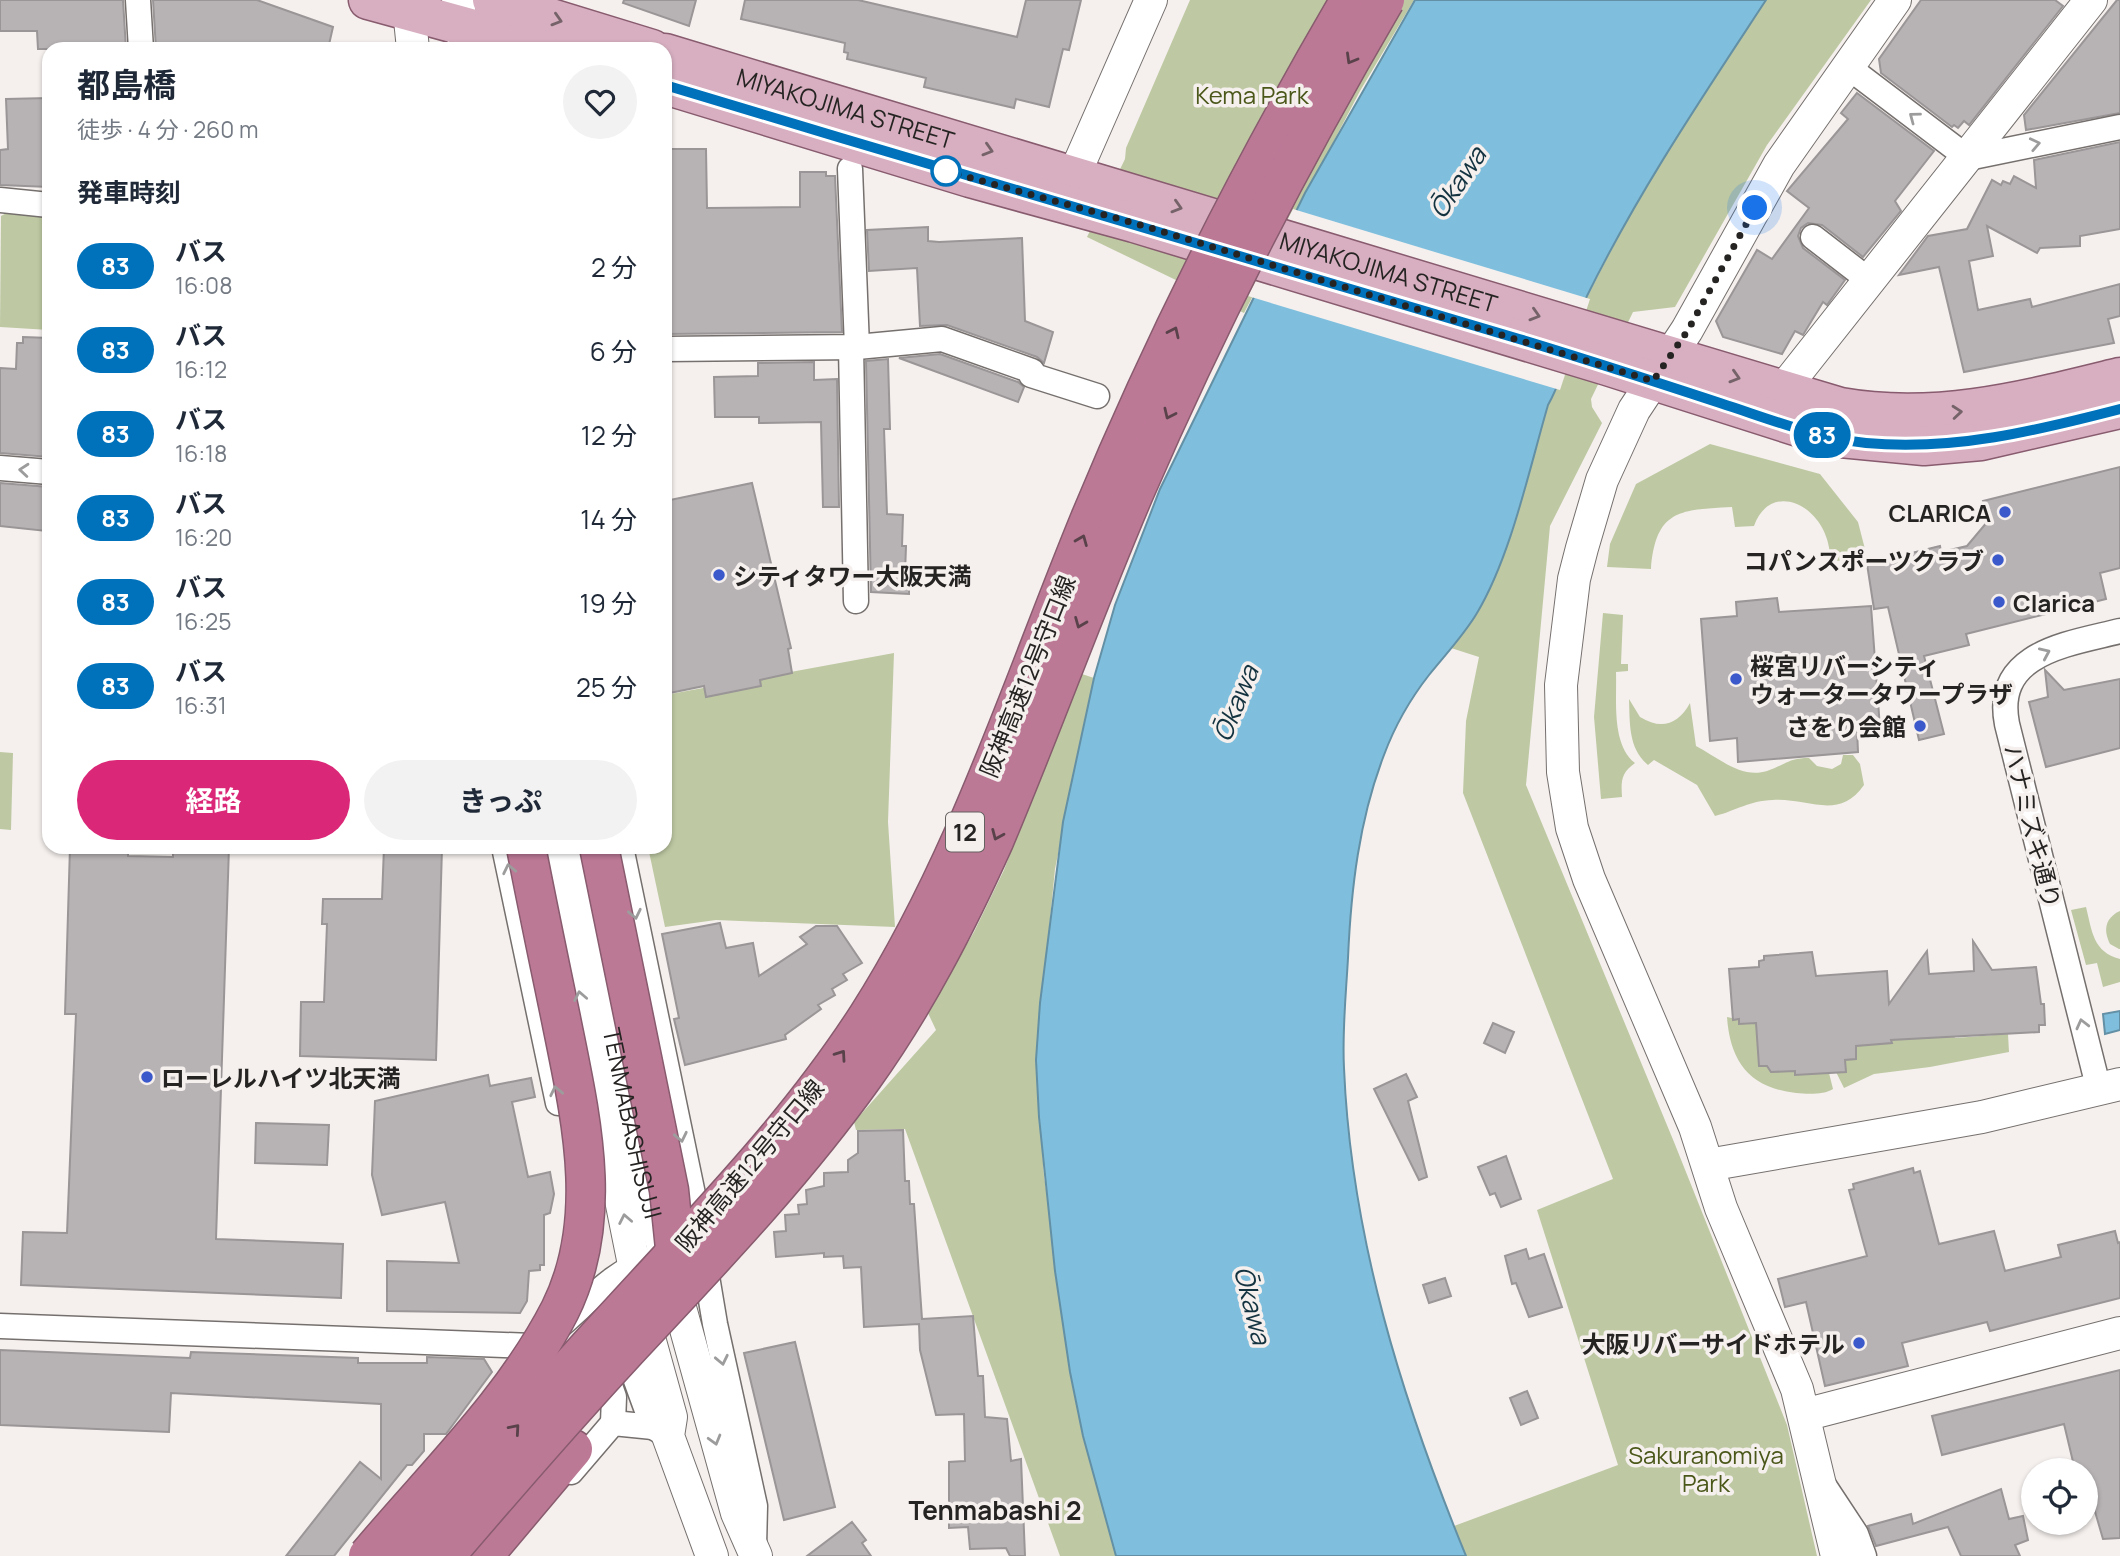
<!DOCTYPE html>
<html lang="ja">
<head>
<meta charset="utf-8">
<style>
	body { margin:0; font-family:Manrope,"Noto Sans JP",sans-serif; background:#f2f2f3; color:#1f2937; height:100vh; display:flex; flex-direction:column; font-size:26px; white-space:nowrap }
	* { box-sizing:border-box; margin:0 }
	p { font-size:23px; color:#747a83 }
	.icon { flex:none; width:38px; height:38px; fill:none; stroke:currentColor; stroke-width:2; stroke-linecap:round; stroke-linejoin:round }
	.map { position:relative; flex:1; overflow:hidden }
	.side { position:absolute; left:42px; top:42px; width:630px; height:812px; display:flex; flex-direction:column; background:#fff; border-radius:21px; box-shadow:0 2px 5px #0004 }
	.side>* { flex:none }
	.badge { padding:0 14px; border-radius:23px; font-size:24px; line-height:46px }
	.buttons { position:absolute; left:2021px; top:1458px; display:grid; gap:14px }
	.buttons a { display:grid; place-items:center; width:77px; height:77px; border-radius:50%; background:#fff; box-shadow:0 2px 5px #0004; font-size:35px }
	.you { position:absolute; width:35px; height:35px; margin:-18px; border:5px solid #fff; border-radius:50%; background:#1a73e8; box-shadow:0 0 0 10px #1a73e833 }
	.map>.badge { position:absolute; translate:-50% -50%; box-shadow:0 0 0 4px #fff }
	h2 { padding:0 35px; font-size:26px; line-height:63px }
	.round { display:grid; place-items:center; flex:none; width:74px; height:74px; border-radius:37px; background:#f2f2f3 }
	.head { display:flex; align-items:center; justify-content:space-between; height:119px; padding:0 35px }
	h1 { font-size:33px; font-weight:700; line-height:52px }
	.action { display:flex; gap:14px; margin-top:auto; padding:14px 35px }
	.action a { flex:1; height:80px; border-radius:42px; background:#db2777; color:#fff; font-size:28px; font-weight:700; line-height:80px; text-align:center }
	.action a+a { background:#f2f2f3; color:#1f2937 }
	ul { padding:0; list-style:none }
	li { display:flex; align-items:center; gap:21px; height:84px; padding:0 35px }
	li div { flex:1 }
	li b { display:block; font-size:26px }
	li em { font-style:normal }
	li .badge { min-width:77px; font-weight:700; text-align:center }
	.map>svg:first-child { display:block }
	.green { fill:#bec9a3 }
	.water { fill:#7fbfdd; stroke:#6490a5; stroke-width:2 }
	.pier { fill:#f5f0ee }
	.building { fill:#b7b2b4; stroke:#9a9596; stroke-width:2 }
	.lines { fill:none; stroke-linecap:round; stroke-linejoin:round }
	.minor-casing { stroke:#75706e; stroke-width:27 }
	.tertiary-casing { stroke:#75706e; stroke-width:34 }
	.primary-casing { stroke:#885b6e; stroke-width:41 }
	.motorway-casing { stroke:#885b6e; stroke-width:41 }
	.minor { stroke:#fff; stroke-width:24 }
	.tertiary { stroke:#fff; stroke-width:32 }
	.primary { stroke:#d7afc0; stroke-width:38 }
	.motorway { stroke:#bc7996; stroke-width:38 }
	.motorway-bridge-casing { stroke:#885b6e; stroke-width:41; stroke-linecap:butt }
	.motorway-bridge { stroke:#bc7996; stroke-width:38 }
	.oneway { stroke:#76636a }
	.oneway2 { stroke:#5a424b }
	.oneway3 { stroke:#9d9c9c }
	.line-casing { stroke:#fff; stroke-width:16 }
	.line { stroke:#0072bc; stroke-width:10 }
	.walk { stroke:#262423; stroke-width:7; stroke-dasharray:0 12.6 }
	.stop-dot { fill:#fff; stroke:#0072bc; stroke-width:3.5 }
	.poi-dot { fill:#3b59cb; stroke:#f5f0ee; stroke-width:2.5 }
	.labels { text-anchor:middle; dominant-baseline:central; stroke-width:7; stroke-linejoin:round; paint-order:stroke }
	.shield { fill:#f5f0ee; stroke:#646160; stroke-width:2 }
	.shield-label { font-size:23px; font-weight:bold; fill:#262423 }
	.park-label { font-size:24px; fill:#4a5719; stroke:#f5f0ee }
	.street-label { font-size:24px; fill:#262423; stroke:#f5f0ee }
	.poi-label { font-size:24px; font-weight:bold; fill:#262423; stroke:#f5f0ee; text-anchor:end }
	.water-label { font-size:26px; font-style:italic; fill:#143340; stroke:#f5f0ee }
	.neighbourhood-label { font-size:26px; font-weight:bold; fill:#262423; stroke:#f5f0ee }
</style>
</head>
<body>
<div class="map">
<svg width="2120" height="1556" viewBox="0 0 2120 1556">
	<rect width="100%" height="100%" fill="#f5f0ee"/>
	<g class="green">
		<path d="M1190,0H1414L1360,91L1244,313L1087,237L1125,159L1126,148Z"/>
		<path d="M1766,0H1871L1767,145L1675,307L1633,312L1591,399L1592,407L1602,423L1550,526L1526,785L1674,1142L1787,1425L1817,1556H1466L1454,1526L1618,1465L1537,1210L1613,1179L1463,793L1466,721L1479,657L1451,648L1478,612L1507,544L1548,405C1567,371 1571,331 1588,296C1638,192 1703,96 1766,0Z"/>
		<path d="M14,209L49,213V330L0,327L1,216Z"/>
		<path d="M1710,444L1820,474L1858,522L1866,553L1838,561L1830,555C1827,506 1771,478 1754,526L1735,527L1732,507C1680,510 1656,509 1651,569L1607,567L1610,544L1636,484Z"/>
		<path d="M1603,613L1623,615L1621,664H1628V671L1616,672C1617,700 1611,744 1635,763C1621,773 1621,781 1622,797L1601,799L1594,717Z"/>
		<path d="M894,653L888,822L895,927L716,920L665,927L648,847H665V695Z"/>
		<path d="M1079,673L1094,678L1055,869L1036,1061L1044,1176L1083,1436L1116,1556H1060L905,1129L856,1130L854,1122L936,1030L927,1011L974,932L1004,870Z"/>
		<path d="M1629,699L1640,717C1661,730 1678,725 1690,703L1696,746C1719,758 1741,779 1767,771C1785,765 1788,758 1809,758L1817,766L1832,769L1841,764L1843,755H1853L1860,764L1864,785C1839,821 1809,798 1773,800C1748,801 1738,810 1715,816L1697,785L1654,760L1648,765C1628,748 1630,723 1629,699Z"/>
		<path d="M0,752L13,753L11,830L0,829Z"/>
		<path d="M2086,907C2092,931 2093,952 2120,959V982L2103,987L2097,963L2086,965L2071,910Z"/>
		<path d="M2120,911V949H2119L2110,944C2103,930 2105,918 2120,911Z"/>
		<path d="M1727,1017L1756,1023L1759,1066H1767L1771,1072L1795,1071L1796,1075L1829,1073L1833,1089C1824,1095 1807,1094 1796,1093C1750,1088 1730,1062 1727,1017Z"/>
		<path d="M2008,1034L2009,1052L1930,1067L1874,1074L1844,1088L1836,1072L1845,1060L1856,1059V1046L1891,1043V1037L1954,1035L1955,1038Z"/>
	</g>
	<g class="water">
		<path d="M1415,0H1766C1703,96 1638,192 1587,296C1571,331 1567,371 1548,405C1529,470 1511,556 1477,613C1464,635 1445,655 1429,675C1411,698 1394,728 1384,755C1359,820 1351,889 1348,958C1346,994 1342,1031 1344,1068C1351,1237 1402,1400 1466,1556H1116L1083,1436L1070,1372L1055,1271L1039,1117L1036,1060L1040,1003L1063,822L1094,678L1115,605L1160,489L1305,193Z"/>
		<path d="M2120,1011V1030L2105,1034L2103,1014Z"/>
	</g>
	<path class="pier" d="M1293,209L1590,299L1560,390L1248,296Z"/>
	<g class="building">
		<path d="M0,0H123L126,49H38L37,31H0Z"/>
		<path d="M153,0H257L333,27L328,49H156Z"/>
		<path d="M624,0H696L689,26L623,3Z"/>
		<path d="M745,0H858L1017,37L1026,0H1081L1069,50L1063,49L1049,107L1016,99L1014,108L924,87L926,78L847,59L848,53L844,52L845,43L741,19Z"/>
		<path d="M1921,0H2055L2063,6L1969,125L1964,121L1958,128L1954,125L1952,127L1881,73L1879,59Z"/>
		<path d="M2117,0H2120V113L2026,130L2024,115Z"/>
		<path d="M1857,93L1934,151L1895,201L1901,211L1863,257L1822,225L1808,223L1801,228L1798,236L1803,248L1845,280L1827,305L1823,302L1803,335L1795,331L1782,354L1723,337L1716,321L1757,250L1772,259L1809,208L1787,191L1848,119L1841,113Z"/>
		<path d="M49,98V187L0,185V150L8,149L6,99Z"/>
		<path d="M2120,142V229L2080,236V246L2040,248L2037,253L1987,226L1993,256L1969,261L1978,310L2030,299L2032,307L2120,284V316L2108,319L2114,343L1964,372L1939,267L1899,275L1928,236L1967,229L1992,180L2001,185L2003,181L2010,184L2014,176L2036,188L2034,160Z"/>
		<path d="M665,149H706L707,208L800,207V172H826V176H835L842,332L665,334Z"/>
		<path d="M928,227V241L939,242L1022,238L1025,321L1053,332L1044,363L1037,357L947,325L920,326L917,268L869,271L867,230Z"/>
		<path d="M23,337L49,338V457L0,453V368L16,369L17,343H23Z"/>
		<path d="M940,354L1018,382L1024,387L1018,402L899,358Z"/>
		<path d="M888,359L890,429H884L887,514L903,515L902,546H906L905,574H909V594L871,592L866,361Z"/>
		<path d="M814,362V380L837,379L839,507H823L821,422L759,423V417H715L714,377L758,376V363Z"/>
		<path d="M2120,467V568L2100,573L2106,599L1966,634L1969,645L1924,656L1944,734L1919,740L1888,607L1874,609L1867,564L1940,546L1941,552L1967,546L1988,521L1983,501Z"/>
		<path d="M0,483L49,487V527L46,526V531L0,526Z"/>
		<path d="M752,483L791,648L788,649L792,673L760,680L761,686L706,697L704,686L665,694V501Z"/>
		<path d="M1777,598L1779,612L1871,606L1880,728L1857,729L1858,752L1738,762L1737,738L1710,741L1701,619L1737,616L1736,602Z"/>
		<path d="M2045,670L2064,690L2120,679V748L2046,767L2029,702L2048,697Z"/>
		<path d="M70,847H128V856L173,857V847H229L216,1239L343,1244L341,1298L21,1285L23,1232L67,1233L76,1014H65Z"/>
		<path d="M384,847H442L436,1060L300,1056L301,1002H324L327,924H322L323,899H382Z"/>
		<path d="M720,923L726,948L753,943L759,976L807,944L800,937L816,926H837L862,963L843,974L847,980L832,989L835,995L818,1005L821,1009L785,1035L786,1039L685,1065L674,1019L679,1018L662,934Z"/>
		<path d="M1973,941L1992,970L2036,967L2041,1004H2044L2045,1025H2039V1032L1891,1040L1892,1043L1856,1046V1059L1845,1060L1846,1072L1795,1075V1071L1771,1072L1767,1066H1759L1756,1023L1739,1024V1019L1733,1020L1729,969L1759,967V961L1764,960V956L1812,952L1816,976L1887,971L1889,1004L1927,951L1929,974L1974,971Z"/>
		<path d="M1493,1023L1514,1032L1505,1053L1484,1043Z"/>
		<path d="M1406,1074L1417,1097L1408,1101L1427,1177L1419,1180L1374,1089Z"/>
		<path d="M488,1075L490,1086L531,1078L535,1097L512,1102L528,1177L550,1172L554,1194L550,1213L544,1215V1265H540V1270L529,1271L527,1301L520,1313L387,1311V1261L459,1263L445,1202L382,1215L372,1175L375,1101Z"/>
		<path d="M256,1123L329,1125L327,1165L255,1163Z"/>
		<path d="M903,1130L905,1181H909L910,1204H914L922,1319L973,1316L978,1376H983L985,1417L1007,1419L1011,1461L1021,1459L1025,1556H1010L1006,1548L970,1549L968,1527L949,1528V1462L965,1461L964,1414L936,1415L920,1350L919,1324L864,1327L861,1267L844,1268L843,1256L824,1257V1253L776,1257L774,1232L786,1231L785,1215L799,1214L798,1205L807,1204L806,1190L824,1186V1173L848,1172V1160L858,1153V1131Z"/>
		<path d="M1506,1156L1521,1199L1501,1207L1495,1193L1490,1195L1478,1167Z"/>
		<path d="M1913,1168L1914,1173L1920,1171L1939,1244L1994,1231L2005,1271L2061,1257L2058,1245L2115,1231L2118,1243L2120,1242V1298L1990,1331L1987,1322L1902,1343L1908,1366L1825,1386L1806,1302L1785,1307L1778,1279L1867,1256L1849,1190L1854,1189L1853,1184Z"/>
		<path d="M1526,1249L1529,1259L1544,1254L1562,1307L1529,1317L1516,1283L1512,1284L1505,1256Z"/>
		<path d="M1445,1278L1451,1296L1429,1303L1423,1285Z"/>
		<path d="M795,1342L835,1507L784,1520L744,1353Z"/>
		<path d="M0,1350L190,1358L191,1352L358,1358V1363H427V1357L484,1359L492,1372L446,1434H424V1451L412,1465H407L334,1556H286L360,1462L381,1479V1404L171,1393L169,1432L0,1425Z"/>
		<path d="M2120,1370V1538L2103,1539L2089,1491L2086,1492V1470H2075L2064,1424L1942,1455L1932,1416Z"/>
		<path d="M1527,1391L1538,1418L1521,1425L1510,1398Z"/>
		<path d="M2001,1489L2009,1519L2023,1516L2028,1540L2015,1545L2020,1556H1961L1948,1527L1876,1546L1868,1526L1911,1514L1913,1524Z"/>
		<path d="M852,1522L866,1540L862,1543L871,1556H807Z"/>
	</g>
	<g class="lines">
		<defs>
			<g id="minor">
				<path d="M138,0L141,49"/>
				<path d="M1848,67L1968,158L2120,127"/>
				<path d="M850,169L857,347"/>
				<path d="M0,200L49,205"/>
				<path d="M1813,237L1870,281"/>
				<path d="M851,347L856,601"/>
				<path d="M665,349L857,347L942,339L1032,371L1031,375L1097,396"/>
				<path d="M0,468L49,472"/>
				<path d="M504,847L558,1103"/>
				<path d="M621,847L694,1199L715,1324L755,1506L754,1547"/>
				<path d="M2099,1090L2007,724C1993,652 2069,644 2120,631"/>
				<path d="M0,1326L532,1346C572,1323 606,1272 649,1261"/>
				<path d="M622,1342L653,1427L668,1436"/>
				<path d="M602,1363L614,1397L613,1423"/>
				<path d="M571,1472L613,1423L653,1427"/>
				<path d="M1825,1487L1856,1534L1864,1556"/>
			</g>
			<g id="tertiary">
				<path d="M408,0L413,49"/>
				<path d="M458,0L465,49"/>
				<path d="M1065,196L1151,0"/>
				<path d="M1781,392L2091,0"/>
				<path d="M550,847L648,1334L671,1417L668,1436L712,1556"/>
				<path id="s1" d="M575,847L641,1167L737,1513L756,1556"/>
				<path d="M1708,1165L1982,1117L2120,1084"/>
				<path d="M1804,1415L2120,1333"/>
				<path d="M1837,1556L1797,1389L1721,1208L1695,1127L1589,879L1572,828L1563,772L1561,685L1574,579L1582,548L1602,480L1634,410L1687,330L1779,165L1895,0"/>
			</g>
			<g id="primary">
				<path d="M368,0L547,49"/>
				<path d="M492,0L652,49"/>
				<path id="s2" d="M665,53L1840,407C1937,424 2026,400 2120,377"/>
				<path d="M665,85L970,178L1134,223L1607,366L1830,437L1924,446L1981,441L2120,409"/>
			</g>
			<path id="motorway" d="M483,1556L573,1449"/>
		</defs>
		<use href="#minor" class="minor-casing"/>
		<use href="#tertiary" class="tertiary-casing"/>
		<use href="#primary" class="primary-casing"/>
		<use href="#motorway" class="motorway-casing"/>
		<use href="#minor" class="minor"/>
		<use href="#tertiary" class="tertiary"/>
		<use href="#primary" class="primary"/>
		<use href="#motorway" class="motorway"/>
		<defs>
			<g id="motorway-bridge">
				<path d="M599,847L669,1190L677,1268"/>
				<path d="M368,1556C434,1477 513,1402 560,1310C606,1218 580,1114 561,1019C549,961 537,904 526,847"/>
				<path d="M407,1556C476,1474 546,1392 620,1313C707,1218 798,1125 868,1016C966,862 1021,687 1090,519C1164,340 1252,167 1350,0"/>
				<path d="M445,1556C504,1487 563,1419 624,1353C707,1264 792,1176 863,1077C916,1003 957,923 994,841C1043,725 1085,607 1135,491C1208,322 1292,159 1385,0"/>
			</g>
		</defs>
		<use href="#motorway-bridge" class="motorway-bridge-casing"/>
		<use href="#motorway-bridge" class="motorway-bridge"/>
	</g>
	<defs><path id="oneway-chevron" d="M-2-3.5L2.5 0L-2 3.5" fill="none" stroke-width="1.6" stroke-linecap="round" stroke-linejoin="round" transform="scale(1.75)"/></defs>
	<g class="oneway">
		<use href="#oneway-chevron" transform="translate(557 20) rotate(17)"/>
		<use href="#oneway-chevron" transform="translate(988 150) rotate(17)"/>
		<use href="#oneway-chevron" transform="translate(1177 207) rotate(17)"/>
		<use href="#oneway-chevron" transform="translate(1535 315) rotate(17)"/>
		<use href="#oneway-chevron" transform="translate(1735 377) rotate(17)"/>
		<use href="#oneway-chevron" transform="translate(1957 412) rotate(-5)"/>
	</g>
	<g class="oneway2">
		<use href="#oneway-chevron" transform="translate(1351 59) rotate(120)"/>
		<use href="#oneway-chevron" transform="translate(1174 332) rotate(-65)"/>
		<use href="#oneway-chevron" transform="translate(1169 414) rotate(115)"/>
		<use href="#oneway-chevron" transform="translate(1082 540) rotate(-68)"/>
		<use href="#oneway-chevron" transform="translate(1080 623) rotate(112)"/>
		<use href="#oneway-chevron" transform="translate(997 835) rotate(113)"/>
		<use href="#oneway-chevron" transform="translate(841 1055) rotate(-55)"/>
		<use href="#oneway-chevron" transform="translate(515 1429) rotate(-49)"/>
	</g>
	<g class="oneway3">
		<use href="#oneway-chevron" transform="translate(1914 117) rotate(-143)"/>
		<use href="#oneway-chevron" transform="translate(2035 144) rotate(-12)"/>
		<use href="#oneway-chevron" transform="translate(24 470) rotate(-175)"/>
		<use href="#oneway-chevron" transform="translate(2045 653) rotate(-24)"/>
		<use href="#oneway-chevron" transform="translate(509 869) rotate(-102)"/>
		<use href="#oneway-chevron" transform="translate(635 914) rotate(78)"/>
		<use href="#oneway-chevron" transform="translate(580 996) rotate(-101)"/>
		<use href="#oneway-chevron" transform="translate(2082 1024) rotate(-104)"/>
		<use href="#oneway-chevron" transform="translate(556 1091) rotate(-102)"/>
		<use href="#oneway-chevron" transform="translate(681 1137) rotate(78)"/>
		<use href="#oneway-chevron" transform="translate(625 1219) rotate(-101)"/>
		<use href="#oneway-chevron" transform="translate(722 1360) rotate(78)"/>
		<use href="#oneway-chevron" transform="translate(715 1440) rotate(74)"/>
	</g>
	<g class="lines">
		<defs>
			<path id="line" d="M665,85C946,170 1228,252 1509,336C1580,357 1650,380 1720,403C1767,418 1816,438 1866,443C1954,451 2035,431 2120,409"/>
		</defs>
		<use href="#line" class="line-casing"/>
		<use href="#line" class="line"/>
		<path class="walk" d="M946,171L1134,223L1653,381L1688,330L1755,208"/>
	</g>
	<circle class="stop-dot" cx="946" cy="171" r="14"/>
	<g class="poi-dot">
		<circle cx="2005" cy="512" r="7"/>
		<circle cx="1998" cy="560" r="7"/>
		<circle cx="719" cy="575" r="7"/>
		<circle cx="1999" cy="602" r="7"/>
		<circle cx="1736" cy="679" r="7"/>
		<circle cx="1920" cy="726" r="7"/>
		<circle cx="147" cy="1077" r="7"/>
		<circle cx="1859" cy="1343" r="7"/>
	</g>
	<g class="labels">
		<rect class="shield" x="946" y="812.5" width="38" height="39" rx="5"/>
		<g class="shield-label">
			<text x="965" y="832">12</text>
		</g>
		<g class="park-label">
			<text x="1252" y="94">Kema Park</text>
			<text x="1706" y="1454">Sakuranomiya<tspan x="1706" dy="28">Park</tspan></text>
		</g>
		<g class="street-label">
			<text stroke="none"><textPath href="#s2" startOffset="189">MIYAKOJIMA STREET</textPath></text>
			<text stroke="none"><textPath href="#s2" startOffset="756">MIYAKOJIMA STREET</textPath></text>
			<text transform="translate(1027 676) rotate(-68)">阪神高速12号守口線</text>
			<text transform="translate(2033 826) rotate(76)">ハナミズキ通り</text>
			<text stroke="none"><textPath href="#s1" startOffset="282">TENMABASHISUJI</textPath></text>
			<text transform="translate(749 1165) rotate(-50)">阪神高速12号守口線</text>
		</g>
		<g class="poi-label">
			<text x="1991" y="512">CLARICA</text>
			<text x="1984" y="560">コパンスポーツクラブ</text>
			<text x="733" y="575" text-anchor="start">シティタワー大阪天満</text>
			<text x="2013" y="602" text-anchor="start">Clarica</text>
			<text x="1750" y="665" text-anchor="start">桜宮リバーシティ<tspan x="1750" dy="28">ウォータータワープラザ</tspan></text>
			<text x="1906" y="726">さをり会館</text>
			<text x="161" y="1077" text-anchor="start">ローレルハイツ北天満</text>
			<text x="1845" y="1343">大阪リバーサイドホテル</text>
		</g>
		<g class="water-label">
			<text transform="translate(1457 182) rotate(-56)">Ōkawa</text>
			<text transform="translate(1235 703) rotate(-68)">Ōkawa</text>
			<text transform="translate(1253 1305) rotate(76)">Ōkawa</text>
		</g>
		<g class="neighbourhood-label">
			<text x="995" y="1510">Tenmabashi 2</text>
		</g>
	</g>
</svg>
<div class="buttons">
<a><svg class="icon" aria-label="locate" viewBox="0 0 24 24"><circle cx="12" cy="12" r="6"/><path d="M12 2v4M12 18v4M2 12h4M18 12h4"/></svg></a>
</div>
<div class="you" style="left:1755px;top:208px"></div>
<b class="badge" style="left:1822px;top:435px;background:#0072bc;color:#fff">83</b>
<section class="side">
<div class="head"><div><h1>都島橋</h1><p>徒歩 · 4 分 · 260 m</p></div><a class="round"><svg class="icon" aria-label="heart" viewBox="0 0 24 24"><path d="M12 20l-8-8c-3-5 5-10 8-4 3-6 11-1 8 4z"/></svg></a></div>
<h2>発車時刻</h2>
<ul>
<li><span class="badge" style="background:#0072bc;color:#fff">83</span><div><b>バス</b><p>16:08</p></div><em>2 分</em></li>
<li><span class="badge" style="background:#0072bc;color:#fff">83</span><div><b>バス</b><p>16:12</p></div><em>6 分</em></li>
<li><span class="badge" style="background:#0072bc;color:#fff">83</span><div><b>バス</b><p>16:18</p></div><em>12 分</em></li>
<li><span class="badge" style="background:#0072bc;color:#fff">83</span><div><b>バス</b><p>16:20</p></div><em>14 分</em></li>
<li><span class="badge" style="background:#0072bc;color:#fff">83</span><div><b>バス</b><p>16:25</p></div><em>19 分</em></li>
<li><span class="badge" style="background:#0072bc;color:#fff">83</span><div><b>バス</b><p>16:31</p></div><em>25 分</em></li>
</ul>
<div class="action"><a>経路</a><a>きっぷ</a></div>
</section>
</div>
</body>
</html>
